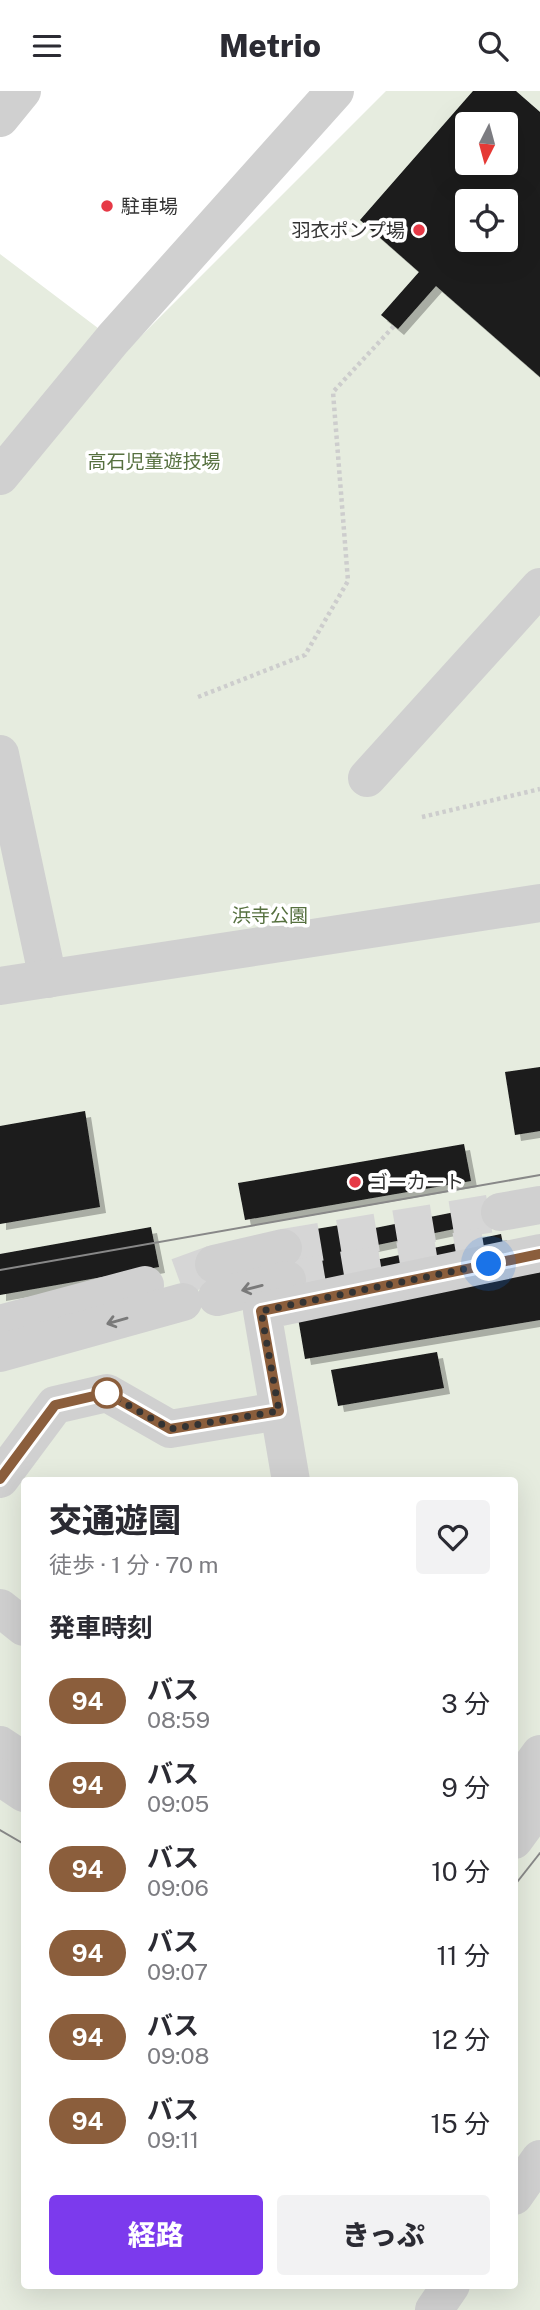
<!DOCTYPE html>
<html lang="ja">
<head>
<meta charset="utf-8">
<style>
	body { margin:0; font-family:"Public Sans","Noto Sans JP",sans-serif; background:#f2f2f3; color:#2b2b33; height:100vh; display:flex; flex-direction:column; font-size:26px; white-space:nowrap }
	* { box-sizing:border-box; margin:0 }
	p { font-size:23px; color:#7c7c81 }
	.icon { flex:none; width:38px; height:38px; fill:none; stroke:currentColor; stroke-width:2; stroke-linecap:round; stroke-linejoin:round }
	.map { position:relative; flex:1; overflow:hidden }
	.side { position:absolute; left:21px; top:1386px; width:497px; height:812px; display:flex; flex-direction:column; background:#fff; border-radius:7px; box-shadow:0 7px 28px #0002 }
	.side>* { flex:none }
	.badge { padding:0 14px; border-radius:23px; font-size:24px; line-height:46px }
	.needle { width:46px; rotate:186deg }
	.fabs { position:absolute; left:455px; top:21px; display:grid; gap:14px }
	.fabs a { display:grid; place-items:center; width:63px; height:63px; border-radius:7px; background:#fff; box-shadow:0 7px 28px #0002; font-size:35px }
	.you { position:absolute; width:35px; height:35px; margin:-18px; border:5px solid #fff; border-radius:50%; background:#1a73e8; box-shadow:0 0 0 10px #1a73e833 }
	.map>.badge { position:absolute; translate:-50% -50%; box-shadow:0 0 0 4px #fff }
	h2 { padding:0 28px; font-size:26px; line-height:63px }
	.round { display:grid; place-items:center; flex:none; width:74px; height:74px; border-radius:7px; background:#f2f2f3 }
	.overview { display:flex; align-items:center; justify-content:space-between; height:119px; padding:0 28px }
	h1 { font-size:33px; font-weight:800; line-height:52px }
	.button { display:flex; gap:14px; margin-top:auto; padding:14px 28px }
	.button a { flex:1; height:80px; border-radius:7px; background:#7c3aed; color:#fff; font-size:28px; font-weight:800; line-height:80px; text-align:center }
	.button a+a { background:#f2f2f3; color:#2b2b33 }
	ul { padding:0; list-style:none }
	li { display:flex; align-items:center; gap:21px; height:84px; padding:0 28px }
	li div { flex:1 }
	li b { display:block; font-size:26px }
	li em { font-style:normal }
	li .badge { min-width:77px; font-weight:700; text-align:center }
	header { display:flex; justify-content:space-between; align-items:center; height:91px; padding:0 28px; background:#fff; font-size:32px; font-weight:800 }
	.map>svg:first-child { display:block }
	.green { fill:#e6ecdf; fill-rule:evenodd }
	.building { fill:#1a1a1a; fill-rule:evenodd; filter:url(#shadow) }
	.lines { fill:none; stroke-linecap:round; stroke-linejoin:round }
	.minor-tunnel { stroke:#d6d6d6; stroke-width:38; stroke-dasharray:38 19; stroke-linecap:butt }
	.path { stroke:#cdcdcd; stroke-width:4.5; stroke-dasharray:3.5 3.5; stroke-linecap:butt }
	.minor { stroke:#d0d0d0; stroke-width:38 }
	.tram { stroke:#888; stroke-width:2 }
	.oneway { stroke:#7a7a7a }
	.line-casing { stroke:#fff; stroke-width:16 }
	.line { stroke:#8b5e3c; stroke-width:10 }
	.walk { stroke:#333; stroke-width:7; stroke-dasharray:0 12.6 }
	.poi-dot { fill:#e63946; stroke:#fff; stroke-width:2.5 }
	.stop-dot { fill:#fff; stroke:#8b5e3c; stroke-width:3.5 }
	.labels { text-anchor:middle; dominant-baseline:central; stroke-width:7; stroke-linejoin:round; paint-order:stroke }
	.poi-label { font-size:19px; fill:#333; stroke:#fff; text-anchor:start }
	.park-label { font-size:19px; fill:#56703f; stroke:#fff }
</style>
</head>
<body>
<header><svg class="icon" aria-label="menu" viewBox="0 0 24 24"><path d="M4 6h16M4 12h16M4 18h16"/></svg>Metrio<svg class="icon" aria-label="search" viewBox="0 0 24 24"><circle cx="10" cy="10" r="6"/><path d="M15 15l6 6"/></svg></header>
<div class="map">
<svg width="540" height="2219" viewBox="0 0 540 2219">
	<defs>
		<filter id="shadow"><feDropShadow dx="6" dy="6" stdDeviation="0" flood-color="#0004"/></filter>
	</defs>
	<rect width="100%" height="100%" fill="#fff"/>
	<path class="green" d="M386,0H540V2219H0V163L127,259ZM467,33H506V72H467ZM467,110H506V149H467ZM24,1390H514V2194H24Z"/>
	<g class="building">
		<path d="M473,0H516L540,21V286L436,195L398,238L381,224L419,181L360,129ZM467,33H506V72H467ZM467,110H506V149H467Z"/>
		<path d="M540,976V1040L515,1044L505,981Z"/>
		<path d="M85,1020L100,1116L0,1133V1035Z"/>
		<path d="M464,1053L471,1090L245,1129L238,1092Z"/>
		<path d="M500,1112L502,1128L363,1157L366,1171L501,1143L503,1153L288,1203L280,1144L358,1131L360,1140Z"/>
		<path d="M151,1136L159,1176L0,1204V1163Z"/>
		<path d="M540,1181V1229L305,1268L297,1221Z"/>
		<path d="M437,1261L444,1297L338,1315L331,1279Z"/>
	</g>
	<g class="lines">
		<g class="minor-tunnel">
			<path d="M283,1157L500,1121"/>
			<path d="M178,1186L214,1173"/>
			<path d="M287,1189L484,1156"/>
		</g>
		<g class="path">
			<path d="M198,606L305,564L348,490L333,301L394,235"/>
			<path d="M422,726L540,698"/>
		</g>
		<g class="minor">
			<path d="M0,27L22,0"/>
			<path d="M0,385L113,248L335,0"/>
			<path d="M0,663L48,888"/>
			<path d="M367,687L540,496"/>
			<path d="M0,895L540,812"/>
			<path d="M500,1121L540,1114"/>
			<path d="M214,1173L283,1157"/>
			<path d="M217,1206L287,1189"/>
			<path d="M0,1233L145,1194"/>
			<path d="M0,1262L183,1211"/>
			<path d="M0,1388L55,1314L107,1302L170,1338L279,1320"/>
			<path d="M291,1390L262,1220L540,1162"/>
			<path d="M0,1517L24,1536"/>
			<path d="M0,1654L24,1670"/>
			<path d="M0,1686L24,1702"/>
			<path d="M514,1699L540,1663"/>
			<path d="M514,1749L540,1713"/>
			<path d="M514,2105L540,2068"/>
			<path d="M434,2219L451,2194"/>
		</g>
		<g class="tram">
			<path d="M0,1179L540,1084"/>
			<path d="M0,1739L24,1753"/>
			<path d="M514,1795L540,1762"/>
		</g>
	</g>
	<defs><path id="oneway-shaft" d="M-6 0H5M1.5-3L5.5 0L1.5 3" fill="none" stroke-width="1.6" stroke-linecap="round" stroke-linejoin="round" transform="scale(1.75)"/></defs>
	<g class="oneway">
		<use href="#oneway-shaft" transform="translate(252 1197) rotate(166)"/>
		<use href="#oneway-shaft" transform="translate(117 1230) rotate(164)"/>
	</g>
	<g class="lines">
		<defs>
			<path id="line" d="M0,1388L55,1314L107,1302L170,1338L279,1320L261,1220L540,1163"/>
		</defs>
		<use href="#line" class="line-casing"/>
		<use href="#line" class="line"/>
		<path class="walk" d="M107,1302L170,1338L279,1320L261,1220L489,1173"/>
	</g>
	<g class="poi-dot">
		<circle cx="107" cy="115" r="7"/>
		<circle cx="419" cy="139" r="7"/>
		<circle cx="355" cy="1091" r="7"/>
	</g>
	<circle class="stop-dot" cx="107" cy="1302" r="14"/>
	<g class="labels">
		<g class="poi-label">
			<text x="121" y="115">駐車場</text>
			<text x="405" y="139" text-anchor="end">羽衣ポンプ場</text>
			<text x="369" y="1091">ゴーカート</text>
		</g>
		<g class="park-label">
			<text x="154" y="370">高石児童遊技場</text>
			<text x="270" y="824">浜寺公園</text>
		</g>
	</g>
</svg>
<div class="fabs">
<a><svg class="needle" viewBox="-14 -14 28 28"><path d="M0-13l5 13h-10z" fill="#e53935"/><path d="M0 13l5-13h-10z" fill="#7c7c81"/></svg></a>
<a><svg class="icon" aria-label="locate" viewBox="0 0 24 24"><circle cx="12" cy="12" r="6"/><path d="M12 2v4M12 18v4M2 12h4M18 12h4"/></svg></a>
</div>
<div class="you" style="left:489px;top:1173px"></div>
<section class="side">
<div class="overview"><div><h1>交通遊園</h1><p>徒歩 · 1 分 · 70 m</p></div><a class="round"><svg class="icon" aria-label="heart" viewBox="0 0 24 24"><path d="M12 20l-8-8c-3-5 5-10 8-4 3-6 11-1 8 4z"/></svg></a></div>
<h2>発車時刻</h2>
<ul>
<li><span class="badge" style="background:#8b5e3c;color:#fff">94</span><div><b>バス</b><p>08:59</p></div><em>3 分</em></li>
<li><span class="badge" style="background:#8b5e3c;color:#fff">94</span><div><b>バス</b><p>09:05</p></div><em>9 分</em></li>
<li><span class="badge" style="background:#8b5e3c;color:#fff">94</span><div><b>バス</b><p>09:06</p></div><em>10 分</em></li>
<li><span class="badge" style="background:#8b5e3c;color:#fff">94</span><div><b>バス</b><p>09:07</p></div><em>11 分</em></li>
<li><span class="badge" style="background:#8b5e3c;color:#fff">94</span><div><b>バス</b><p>09:08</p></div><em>12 分</em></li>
<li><span class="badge" style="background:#8b5e3c;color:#fff">94</span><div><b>バス</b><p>09:11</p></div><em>15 分</em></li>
</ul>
<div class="button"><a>経路</a><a>きっぷ</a></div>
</section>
</div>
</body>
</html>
